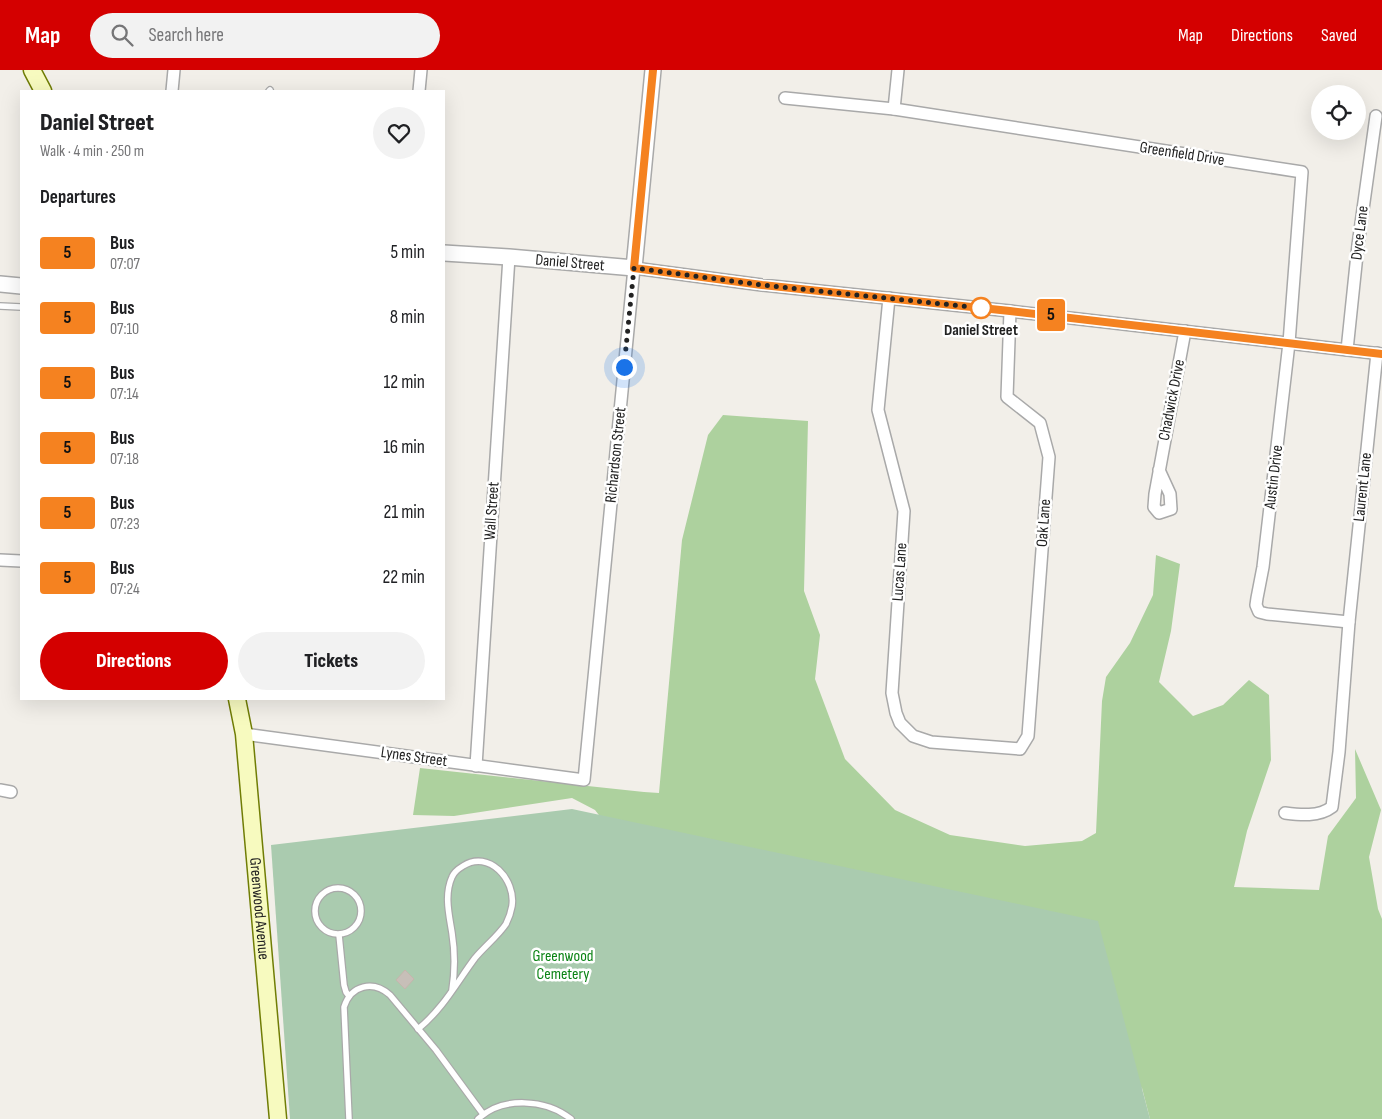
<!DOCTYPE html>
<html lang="en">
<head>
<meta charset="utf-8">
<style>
	body { margin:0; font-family:"Sofia Sans Condensed",sans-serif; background:#f2f2f2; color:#202124; height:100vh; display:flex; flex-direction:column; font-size:19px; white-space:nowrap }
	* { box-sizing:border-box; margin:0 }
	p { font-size:16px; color:#757577 }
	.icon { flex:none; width:28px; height:28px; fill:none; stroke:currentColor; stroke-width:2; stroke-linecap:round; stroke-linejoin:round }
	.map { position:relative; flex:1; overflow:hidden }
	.side { position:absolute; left:20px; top:20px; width:425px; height:610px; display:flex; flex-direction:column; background:#fff; border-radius:0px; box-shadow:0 5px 20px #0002 }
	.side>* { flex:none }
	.badge { padding:0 10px; border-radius:4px; font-size:18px; line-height:32px }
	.controls { position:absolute; left:1311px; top:15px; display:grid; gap:10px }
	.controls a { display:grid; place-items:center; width:55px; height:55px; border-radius:50%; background:#fff; box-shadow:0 5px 20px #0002; font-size:25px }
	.you { position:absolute; width:25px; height:25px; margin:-12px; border:4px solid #fff; border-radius:50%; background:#1a73e8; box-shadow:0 0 0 8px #1a73e833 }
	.map>.badge { position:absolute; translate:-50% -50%; box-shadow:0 0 0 2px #fff }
	h2 { padding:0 20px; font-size:19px; line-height:45px }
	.round { display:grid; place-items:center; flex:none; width:52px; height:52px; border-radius:26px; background:#f2f2f2 }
	.headline { display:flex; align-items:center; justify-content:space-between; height:85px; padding:0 20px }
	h1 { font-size:24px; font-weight:800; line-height:38px }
	.primary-button { display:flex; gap:10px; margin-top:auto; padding:10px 20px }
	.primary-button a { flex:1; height:58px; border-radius:30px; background:#d40000; color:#fff; font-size:20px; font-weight:800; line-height:58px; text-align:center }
	.primary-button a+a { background:#f2f2f2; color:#202124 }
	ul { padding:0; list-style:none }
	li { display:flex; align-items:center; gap:15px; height:65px; padding:0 20px }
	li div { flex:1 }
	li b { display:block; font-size:19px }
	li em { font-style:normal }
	li .badge { min-width:55px; font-weight:700; text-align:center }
	header { display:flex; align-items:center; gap:30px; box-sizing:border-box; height:70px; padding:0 25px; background:#d40000; color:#fff }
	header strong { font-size:24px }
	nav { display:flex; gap:28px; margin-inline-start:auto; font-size:18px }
	.search { width:350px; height:45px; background:#f2f2f2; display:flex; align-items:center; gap:12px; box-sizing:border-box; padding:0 18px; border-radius:28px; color:#757577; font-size:19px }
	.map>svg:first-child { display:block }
	.forest { fill:#add19e }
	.cemetery { fill:#aacbaf }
	.building { fill:#c7bfb8; stroke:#c4b6ab }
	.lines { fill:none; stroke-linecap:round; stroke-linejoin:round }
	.service-casing { stroke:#a9a9a9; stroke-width:8 }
	.minor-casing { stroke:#a9a9a9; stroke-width:14 }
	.tertiary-casing { stroke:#a9a9a9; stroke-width:18 }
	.secondary-casing { stroke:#707d05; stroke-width:19 }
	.service { stroke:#fff; stroke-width:5.5 }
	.minor { stroke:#fff; stroke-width:11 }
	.tertiary { stroke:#fff; stroke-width:15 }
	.secondary { stroke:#f7fabf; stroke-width:16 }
	.line-casing { stroke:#fff; stroke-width:11 }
	.line { stroke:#f58220; stroke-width:8 }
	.walk { stroke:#222; stroke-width:5; stroke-dasharray:0 9 }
	.stop-dot { fill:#fff; stroke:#f58220; stroke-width:2.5 }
	.labels { text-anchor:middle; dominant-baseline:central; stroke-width:5; stroke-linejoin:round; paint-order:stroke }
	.street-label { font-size:16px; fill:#222; stroke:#fff }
	.stop-label { font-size:16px; font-weight:bold; fill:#222; stroke:#fff }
	.park-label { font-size:16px; fill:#0c8416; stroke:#fff }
</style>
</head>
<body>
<header>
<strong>Map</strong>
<div class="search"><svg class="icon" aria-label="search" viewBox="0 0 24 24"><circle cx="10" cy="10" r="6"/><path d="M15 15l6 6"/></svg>Search here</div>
<nav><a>Map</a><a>Directions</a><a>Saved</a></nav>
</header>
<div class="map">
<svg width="1382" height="1049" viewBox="0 0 1382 1049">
	<rect width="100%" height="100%" fill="#f2efe9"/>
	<path class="forest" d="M723,345L808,351L804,521L820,565L815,609L845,689L895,740L950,765L1025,776L1082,771L1096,763L1102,631L1106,607L1130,573L1153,525L1156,485L1180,494L1171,561L1159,612L1193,646L1223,635L1249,610L1269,625L1271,690L1247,761L1234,817L1319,820L1328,766L1356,728L1355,679L1381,740L1369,787L1378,839L1382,849V1049H1150L1142,1018L612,762L595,740L572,728L454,746L413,745L420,698L644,722L659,723L682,470L708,365Z"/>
	<path class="cemetery" d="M572,739L1098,851L1150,1049H290L271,775Z"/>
	<path class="building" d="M405,900L414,909L405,919L396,910Z"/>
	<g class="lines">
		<defs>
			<g id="service">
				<path d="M269,21L270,20"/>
				<path d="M0,236L21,237"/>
				<circle cx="338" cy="841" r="23"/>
				<path d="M339,865L344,915L346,922L349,926"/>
				<path d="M418,959C443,939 457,912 475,888C485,876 498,866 506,854C509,848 511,842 512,836C516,810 489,779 463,796C458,799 454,802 452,807C444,825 449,844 452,863C455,882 455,901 452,920"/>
				<path d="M349,1049L344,937C351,915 373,910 390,925L436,980L483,1044"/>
				<path d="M478,1049C502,1026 546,1029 571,1049"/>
			</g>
			<g id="minor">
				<path d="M172,21L174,0"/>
				<path d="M419,21L421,0"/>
				<path d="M785,28L894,39L1302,102L1289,273L1263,497L1257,528L1256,535L1259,542L1267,544L1349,552"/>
				<path d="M894,39L898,0"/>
				<path d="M889,228L878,340L904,441L892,623L896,643L900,653L913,666L931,672L1020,679L1028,666L1049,387L1040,353L1007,327L1010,241"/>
				<path d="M1347,280L1358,175L1376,46"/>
				<path d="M1159,400L1170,424L1171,439L1159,443L1154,437L1155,424L1185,261"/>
				<path d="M0,490L21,491"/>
				<path d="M244,664L584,710L634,198L762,215L1010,241L1382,284"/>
				<path d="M476,696L509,187"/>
				<path d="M0,720L11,722"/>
				<path d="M1285,743C1300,745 1319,747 1332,737L1339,682L1349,552L1377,283"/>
			</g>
			<g id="tertiary">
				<path d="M444,183L509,187L634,198L653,0"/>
				<path d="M0,214L21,216"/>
			</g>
			<g id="secondary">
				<path d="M32,0L43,21"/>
				<path id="s1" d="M237,629L244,664L278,1049"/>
			</g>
		</defs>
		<use href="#service" class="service-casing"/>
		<use href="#minor" class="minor-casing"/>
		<use href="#tertiary" class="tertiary-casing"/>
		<use href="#secondary" class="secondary-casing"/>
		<use href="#service" class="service"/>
		<use href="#minor" class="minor"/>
		<use href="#tertiary" class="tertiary"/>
		<use href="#secondary" class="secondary"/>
	</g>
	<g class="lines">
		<defs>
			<path id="line" d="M653,0L634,198L762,215L1010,241L1382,284"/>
		</defs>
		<use href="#line" class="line-casing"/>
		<use href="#line" class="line"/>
		<path class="walk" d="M624,297L634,198L762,215L981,238"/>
	</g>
	<circle class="stop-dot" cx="981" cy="238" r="10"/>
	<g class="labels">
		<g class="street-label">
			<text transform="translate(1182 84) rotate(9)">Greenfield Drive</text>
			<text transform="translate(1360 163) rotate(-83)">Dyce Lane</text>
			<text transform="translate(570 193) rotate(5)">Daniel Street</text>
			<text transform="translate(1172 330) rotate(-79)">Chadwick Drive</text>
			<text transform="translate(616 385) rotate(-84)">Richardson Street</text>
			<text transform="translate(1274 407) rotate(-83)">Austin Drive</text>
			<text transform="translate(1363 417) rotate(-84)">Laurent Lane</text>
			<text transform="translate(492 441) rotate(-86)">Wall Street</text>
			<text transform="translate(1044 453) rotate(-86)">Oak Lane</text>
			<text transform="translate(900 502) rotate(-86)">Lucas Lane</text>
			<text transform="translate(414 687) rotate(8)">Lynes Street</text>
			<text stroke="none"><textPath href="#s1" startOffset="211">Greenwood Avenue</textPath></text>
		</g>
		<g class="stop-label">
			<text x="981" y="260">Daniel Street</text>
		</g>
		<g class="park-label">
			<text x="563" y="886">Greenwood<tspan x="563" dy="18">Cemetery</tspan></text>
		</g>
	</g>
</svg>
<div class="controls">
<a><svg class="icon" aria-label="locate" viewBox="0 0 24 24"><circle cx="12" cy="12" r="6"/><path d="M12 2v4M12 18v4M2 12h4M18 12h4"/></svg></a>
</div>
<div class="you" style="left:624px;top:297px"></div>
<b class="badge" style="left:1051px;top:245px;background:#f58220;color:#111">5</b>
<section class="side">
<div class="headline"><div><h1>Daniel Street</h1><p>Walk · 4 min · 250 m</p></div><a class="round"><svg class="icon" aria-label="heart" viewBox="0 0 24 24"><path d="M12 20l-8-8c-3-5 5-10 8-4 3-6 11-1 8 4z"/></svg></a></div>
<h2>Departures</h2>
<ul>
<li><span class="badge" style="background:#f58220;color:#111">5</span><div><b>Bus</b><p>07:07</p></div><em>5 min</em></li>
<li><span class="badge" style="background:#f58220;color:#111">5</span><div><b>Bus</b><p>07:10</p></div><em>8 min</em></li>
<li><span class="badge" style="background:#f58220;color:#111">5</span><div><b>Bus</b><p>07:14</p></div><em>12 min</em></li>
<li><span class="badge" style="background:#f58220;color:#111">5</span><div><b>Bus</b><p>07:18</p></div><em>16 min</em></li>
<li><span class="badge" style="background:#f58220;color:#111">5</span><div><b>Bus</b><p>07:23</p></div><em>21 min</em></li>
<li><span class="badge" style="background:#f58220;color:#111">5</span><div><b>Bus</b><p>07:24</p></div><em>22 min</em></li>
</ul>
<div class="primary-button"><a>Directions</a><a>Tickets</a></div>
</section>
</div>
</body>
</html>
